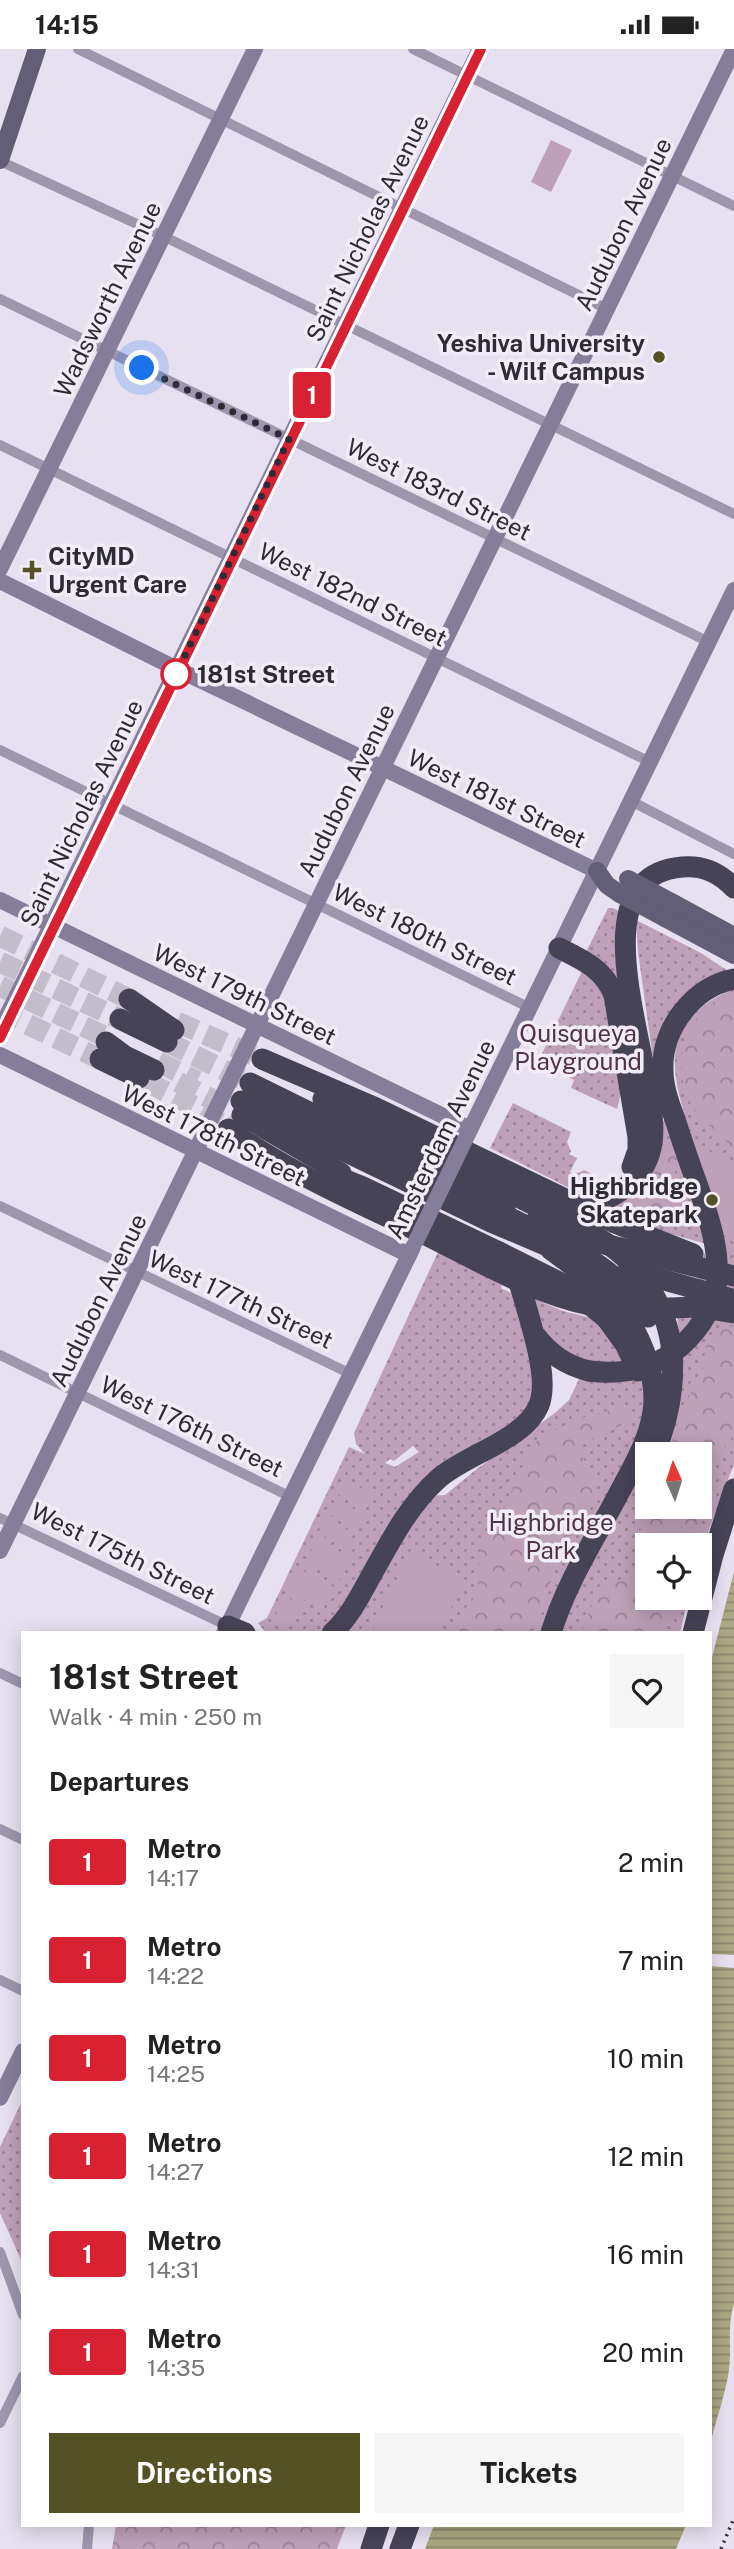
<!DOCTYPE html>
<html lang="en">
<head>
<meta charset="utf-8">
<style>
	body { margin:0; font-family:"Public Sans",sans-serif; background:#f6f6f6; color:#222; height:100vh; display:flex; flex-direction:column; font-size:26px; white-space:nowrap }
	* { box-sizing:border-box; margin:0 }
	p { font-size:23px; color:#767676 }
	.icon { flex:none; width:38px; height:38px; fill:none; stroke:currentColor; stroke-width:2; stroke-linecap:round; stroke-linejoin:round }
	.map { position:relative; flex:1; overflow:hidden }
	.panel { position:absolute; left:21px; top:1582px; width:691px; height:896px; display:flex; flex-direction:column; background:#fff; border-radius:0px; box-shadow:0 4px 18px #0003 }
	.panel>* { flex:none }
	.badge { padding:0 14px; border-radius:5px; font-size:24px; line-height:46px }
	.needle { width:46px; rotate:357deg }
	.fabs { position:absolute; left:635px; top:1393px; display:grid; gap:14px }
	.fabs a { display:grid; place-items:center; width:77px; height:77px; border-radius:0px; background:#fff; box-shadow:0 4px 18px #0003; font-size:35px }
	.you { position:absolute; width:35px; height:35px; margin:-18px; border:5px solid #fff; border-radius:50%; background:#1a73e8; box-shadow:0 0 0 10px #1a73e833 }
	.map>.badge { position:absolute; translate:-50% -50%; box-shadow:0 0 0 4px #fff }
	h2 { padding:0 28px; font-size:26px; line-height:63px }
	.round { display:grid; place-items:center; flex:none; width:74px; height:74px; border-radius:0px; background:#f6f6f6 }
	.summary { display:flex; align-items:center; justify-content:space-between; height:119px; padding:0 28px }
	h1 { font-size:33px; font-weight:700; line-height:52px }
	.action { display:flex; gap:14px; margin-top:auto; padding:14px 28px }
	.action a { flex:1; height:80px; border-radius:0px; background:#545125; color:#fff; font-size:28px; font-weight:700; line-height:80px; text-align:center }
	.action a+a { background:#f6f6f6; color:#222 }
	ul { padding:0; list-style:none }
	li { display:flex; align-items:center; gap:21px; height:98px; padding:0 28px }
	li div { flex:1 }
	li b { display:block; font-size:26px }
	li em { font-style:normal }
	li .badge { min-width:77px; font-weight:700; text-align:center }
	.status { display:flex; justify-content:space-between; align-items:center; height:49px; padding:0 35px; background:#fff; direction:ltr }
	.status svg { height:19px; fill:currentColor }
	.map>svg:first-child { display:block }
	.green { fill:url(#green-dots); fill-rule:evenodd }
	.forest { fill:url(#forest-crowns) }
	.pitch { fill:#bea1b8 }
	.water { fill:url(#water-rules) }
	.pier { fill:#e7e0f0 }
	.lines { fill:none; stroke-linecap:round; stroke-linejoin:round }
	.highway-tunnel { stroke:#c2bccb; stroke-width:21; stroke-dasharray:21 10; stroke-linecap:butt }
	.street { stroke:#9d96ad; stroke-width:10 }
	.secondary { stroke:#857e9b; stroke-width:16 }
	.primary { stroke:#635e77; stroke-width:18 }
	.highway { stroke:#474356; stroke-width:21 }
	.rail { stroke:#2d2b36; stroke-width:3.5; stroke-dasharray:2 5; stroke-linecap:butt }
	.secondary-bridge { stroke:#857e9b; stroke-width:16 }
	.primary-bridge { stroke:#635e77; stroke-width:18 }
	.highway-bridge { stroke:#474356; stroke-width:21 }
	.line-casing { stroke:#fff; stroke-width:16 }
	.line { stroke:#d82233; stroke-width:10 }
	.walk { stroke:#2d2b36; stroke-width:7; stroke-dasharray:0 12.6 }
	.poi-dot { fill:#545125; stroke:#f1ecf8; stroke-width:2.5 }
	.stop-dot { fill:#fff; stroke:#d82233; stroke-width:3.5 }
	.labels { text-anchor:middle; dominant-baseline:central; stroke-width:7; stroke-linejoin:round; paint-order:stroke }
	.street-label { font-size:24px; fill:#2d2b36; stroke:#f1ecf8 }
	.poi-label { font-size:24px; font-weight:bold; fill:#2d2b36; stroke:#f1ecf8; text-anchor:end }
	.stop-label { font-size:24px; font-weight:bold; fill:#2d2b36; stroke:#f1ecf8; text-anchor:start }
	.park-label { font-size:24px; fill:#52314a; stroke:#f1ecf8 }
</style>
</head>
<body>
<div class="status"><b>14:15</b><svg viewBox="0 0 49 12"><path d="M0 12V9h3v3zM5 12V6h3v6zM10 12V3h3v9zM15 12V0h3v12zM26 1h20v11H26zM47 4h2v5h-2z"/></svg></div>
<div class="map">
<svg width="734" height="2500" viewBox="0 0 734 2500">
	<defs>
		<pattern id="green-dots" width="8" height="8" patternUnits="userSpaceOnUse" patternTransform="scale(1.75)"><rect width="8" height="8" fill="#bea1b8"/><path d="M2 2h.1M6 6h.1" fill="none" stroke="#9b8396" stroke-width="1.8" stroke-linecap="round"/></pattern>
		<pattern id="forest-crowns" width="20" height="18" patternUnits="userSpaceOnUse" patternTransform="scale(1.75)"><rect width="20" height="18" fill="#bea1b8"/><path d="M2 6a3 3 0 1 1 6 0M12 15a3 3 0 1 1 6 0" fill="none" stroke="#9b8396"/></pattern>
		<pattern id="water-rules" width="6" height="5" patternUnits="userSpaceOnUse" patternTransform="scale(1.75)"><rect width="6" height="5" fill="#aaa782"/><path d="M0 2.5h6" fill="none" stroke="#8b886b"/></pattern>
	</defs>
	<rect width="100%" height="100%" fill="#e7e0f0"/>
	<g class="green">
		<path d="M608,859H613L619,862L624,948L586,903Z"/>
		<path d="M636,871L701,904L728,922L711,928L656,1031L638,903Z"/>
		<path d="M584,918L605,942L622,1039L617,1060L571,1039L574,1031L538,1013Z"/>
		<path d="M734,939V1415L700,1505V1496H648V1549H688L680,1584H340L428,1447L445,1446L478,1419L555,1364L569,1351L580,1328L564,1304L544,1281L533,1249L563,1262L596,1270L608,1282L633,1331L680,1292L677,1267L689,1265L707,1195L656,1181L606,1159L662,1073L667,1069L669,1072L685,1066C665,1004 671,968 734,939ZM648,1405H700V1458H648Z"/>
		<path d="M513,1054L571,1083L567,1093L571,1102L569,1105L577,1109L570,1123L574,1126L584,1121L594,1126L590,1134L602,1140L587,1148L490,1099Z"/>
		<path d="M438,1203L502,1236L501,1239L515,1246L531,1304L532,1351L518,1371L450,1409L349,1554L326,1580L318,1584H266L258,1574L267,1569L349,1398L365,1405L356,1395L354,1384ZM413,1397L419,1403L395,1418L385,1414L390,1410L394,1412Z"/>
		<path d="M23,2050V2215L0,2164V2098Z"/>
	</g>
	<g class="forest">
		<path d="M729,945H734V1109C731,1104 728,1095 724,1090C714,1078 702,1073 693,1059C675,1028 677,984 706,959C712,953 722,949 729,945Z"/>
		<path d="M672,1093L674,1097L675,1123L686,1148L687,1156L682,1165C663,1171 645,1173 629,1157L630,1150L658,1112L665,1094Z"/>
		<path d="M723,1278H734V1387L700,1425V1405H667L687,1351L702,1325L706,1296L716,1281Z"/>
		<path d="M630,1356L632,1366C622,1380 597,1385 583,1396L581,1407C587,1415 595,1425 595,1435C593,1462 570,1484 559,1508C549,1532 547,1561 532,1584H454L469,1562L478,1535L480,1498L500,1466L522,1421L523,1404L546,1384L585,1368Z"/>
		<path d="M647,1449L648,1458H696L702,1491L700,1496H648V1549H679L665,1584H582C593,1544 601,1538 638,1523L641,1473Z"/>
		<path d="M116,2476H346L337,2500H112Z"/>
	</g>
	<g class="pitch">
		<path d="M551,91L572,101L551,143L531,133Z"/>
		<path d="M677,1092L723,1107L734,1120V1193L726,1187L697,1182Z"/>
		<path d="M344,1431L372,1444L366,1458L337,1445Z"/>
		<path d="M335,1451L364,1465L357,1478L328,1465Z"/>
		<path d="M325,1471L354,1484L347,1498L319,1485Z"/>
		<path d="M316,1491L351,1508L340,1531L305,1514Z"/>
		<path d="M410,1504L465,1531L439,1584H371Z"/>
		<path d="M297,1519L332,1536L321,1559L286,1542Z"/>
		<path d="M285,1547L302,1556L291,1578L274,1569Z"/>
	</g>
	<g class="water">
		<path d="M734,1523V2255C726,2279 733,2303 728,2327C724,2349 716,2371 711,2392L710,1616Z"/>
		<path d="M434,2476H686L676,2500H425Z"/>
	</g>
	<path class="pier" d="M711,1905L734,1906V1919L711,1917Z"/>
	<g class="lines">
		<g class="highway-tunnel">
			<path d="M0,887L129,950"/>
			<path d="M0,913L120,970"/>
			<path d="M0,937L108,989"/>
			<path d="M0,962L100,1010"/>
			<path d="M177,973L262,1010"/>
			<path d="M167,993L250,1034"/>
			<path d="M158,1013L197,1032"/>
			<path d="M147,1033L196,1058L228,1080"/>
			<path d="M178,1033L237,1063"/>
		</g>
		<g class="street">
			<path d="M78,0L607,260"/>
			<path d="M413,0L734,157"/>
			<path d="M0,112L163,187L734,465"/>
			<path d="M0,250L709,593"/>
			<path d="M0,396L650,713"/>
			<path d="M0,701L530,959"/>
			<path d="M631,752L734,805"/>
			<path d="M0,1157L351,1325"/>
			<path d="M0,1306L291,1448"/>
			<path d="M0,1469L228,1577"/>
			<path d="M0,1624L23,1635"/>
			<path d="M0,1780L23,1791"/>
			<path d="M0,1931L23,1942"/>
			<path d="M0,2203L23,2266"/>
			<path d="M0,2374L23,2327"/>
			<path d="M87,2500L89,2476"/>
		</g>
		<g class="secondary">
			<path d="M0,520L255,0"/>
			<path d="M0,532L177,620L597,822"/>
			<path d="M0,851L470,1080"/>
			<path d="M0,981L480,0"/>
			<path d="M0,1006L409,1206"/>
			<path d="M465,1091L734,541"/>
			<path d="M0,1502L734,0"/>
			<path d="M224,1584L413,1198"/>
			<path d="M0,2049L23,2002"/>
		</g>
		<g class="primary">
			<path d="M0,111L37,0"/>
			<path d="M597,822L607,836L620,845"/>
			<path d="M673,854L734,887"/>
			<path d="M665,869L734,906"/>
		</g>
		<g class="highway">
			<path d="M559,899C583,911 604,920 614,946L638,1088V1101L632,1118"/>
			<path d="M129,950L174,981"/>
			<path d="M120,970L167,993"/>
			<path d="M106,993L125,1007L154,1021"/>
			<path d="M100,1010L139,1029"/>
			<path d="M262,1010L376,1059L615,1174L693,1205"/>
			<path d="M250,1034L505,1160"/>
			<path d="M323,1050L546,1162"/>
			<path d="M241,1052L491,1173L550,1198"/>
			<path d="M242,1066L341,1124"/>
			<path d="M675,1070C669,1055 663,1039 663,1022C661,980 693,938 734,930"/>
			<path d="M228,1080C289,1124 359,1154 426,1186C480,1213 534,1245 594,1257"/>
			<path d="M326,1123L363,1138L499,1203"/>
			<path d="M598,1154C626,1142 647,1125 652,1094C663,1028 568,828 682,818C702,816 720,824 734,839"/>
			<path d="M535,1173L588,1191L734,1227"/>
			<path d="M628,1221L732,1250"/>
			<path d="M643,1260L697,1258L734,1264"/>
			<path d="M607,1270L625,1295L638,1322"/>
			<path d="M535,1286C550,1305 565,1316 589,1322"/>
			<path d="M654,1405C672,1364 680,1311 664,1268"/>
			<path d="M228,1577L245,1584"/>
			<path d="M332,1584C349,1569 360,1547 371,1527C390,1493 408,1457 438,1430C466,1405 525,1391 539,1356C550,1328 530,1274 523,1246"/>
			<path d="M551,1584C566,1534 595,1490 619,1444C634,1416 654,1383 654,1350C654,1322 642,1293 628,1269"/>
			<path d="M693,1584L713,1506L734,1440"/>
			<path d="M371,2500L379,2476"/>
			<path d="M400,2500L409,2476"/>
		</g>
		<path class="rail" d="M721,2500L734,2469"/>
		<path class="secondary-bridge" d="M416,1192L465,1091"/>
		<g class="primary-bridge">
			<path d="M628,830L673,854"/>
			<path d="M620,845L665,869"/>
		</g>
		<g class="highway-bridge">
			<path d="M482,1159C502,1164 519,1173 537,1183C585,1206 619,1222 648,1268"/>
			<path d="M546,1162C600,1186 642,1209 664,1268"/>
			<path d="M548,1162L583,1158L598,1154"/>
			<path d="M550,1200L593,1232L628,1269"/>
			<path d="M499,1203L567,1237L607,1270"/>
			<path d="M502,1207L516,1225L523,1246"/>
			<path d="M589,1322C621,1326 654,1320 680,1298C731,1253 721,1203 701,1146C692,1121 683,1096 675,1070"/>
		</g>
	</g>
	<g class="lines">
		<defs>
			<path id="line" d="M0,989L481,0"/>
		</defs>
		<use href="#line" class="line-casing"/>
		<use href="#line" class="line"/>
		<path class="walk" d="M142,319L289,390L176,625"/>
	</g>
	<g class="poi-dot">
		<circle cx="659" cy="308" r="7"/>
		<path d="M28.5 510.5h7v7h7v7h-7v7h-7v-7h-7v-7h7z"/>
		<circle cx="712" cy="1151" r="7"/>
	</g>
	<circle class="stop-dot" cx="176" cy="625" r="14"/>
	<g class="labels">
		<g class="street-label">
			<text transform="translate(623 175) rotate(-64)">Audubon Avenue</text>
			<text transform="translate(367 179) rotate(-64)">Saint Nicholas Avenue</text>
			<text transform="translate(107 250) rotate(-64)">Wadsworth Avenue</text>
			<text transform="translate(439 440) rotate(26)">West 183rd Street</text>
			<text transform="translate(353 545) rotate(26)">West 182nd Street</text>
			<text transform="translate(346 741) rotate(-64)">Audubon Avenue</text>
			<text transform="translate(497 749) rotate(26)">West 181st Street</text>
			<text transform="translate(81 764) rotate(-64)">Saint Nicholas Avenue</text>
			<text transform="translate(425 885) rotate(26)">West 180th Street</text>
			<text transform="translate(245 945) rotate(26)">West 179th Street</text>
			<text transform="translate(214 1086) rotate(26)">West 178th Street</text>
			<text transform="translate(440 1090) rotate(-64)">Amsterdam Avenue</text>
			<text transform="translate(241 1250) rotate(25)">West 177th Street</text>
			<text transform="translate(98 1251) rotate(-64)">Audubon Avenue</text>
			<text transform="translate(192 1377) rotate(26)">West 176th Street</text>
			<text transform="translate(123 1504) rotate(26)">West 175th Street</text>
		</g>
		<g class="poi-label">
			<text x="645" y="294">Yeshiva University<tspan x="645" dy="28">- Wilf Campus</tspan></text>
			<text x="48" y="507" text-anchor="start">CityMD<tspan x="48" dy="28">Urgent Care</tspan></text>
			<text x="698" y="1137">Highbridge<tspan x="698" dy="28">Skatepark</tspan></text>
		</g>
		<g class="stop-label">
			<text x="197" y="625">181st Street</text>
		</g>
		<g class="park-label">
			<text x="578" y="984">Quisqueya<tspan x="578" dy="28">Playground</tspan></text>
			<text x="551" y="1473">Highbridge<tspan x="551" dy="28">Park</tspan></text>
		</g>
	</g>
</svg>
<div class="fabs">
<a><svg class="needle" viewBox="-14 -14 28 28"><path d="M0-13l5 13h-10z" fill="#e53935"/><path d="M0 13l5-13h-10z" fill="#767676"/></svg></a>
<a><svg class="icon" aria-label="locate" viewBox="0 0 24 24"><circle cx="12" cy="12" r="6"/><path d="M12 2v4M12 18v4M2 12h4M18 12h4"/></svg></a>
</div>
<div class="you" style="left:142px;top:319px"></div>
<b class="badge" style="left:312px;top:346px;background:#d82233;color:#fff">1</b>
<section class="panel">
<div class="summary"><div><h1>181st Street</h1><p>Walk · 4 min · 250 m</p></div><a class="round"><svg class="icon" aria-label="heart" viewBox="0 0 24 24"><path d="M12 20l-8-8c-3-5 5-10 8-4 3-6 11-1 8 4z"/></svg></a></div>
<h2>Departures</h2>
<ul>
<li><span class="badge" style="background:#d82233;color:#fff">1</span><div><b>Metro</b><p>14:17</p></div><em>2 min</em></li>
<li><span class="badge" style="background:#d82233;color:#fff">1</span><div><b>Metro</b><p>14:22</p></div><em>7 min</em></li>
<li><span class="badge" style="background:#d82233;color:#fff">1</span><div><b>Metro</b><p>14:25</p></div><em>10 min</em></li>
<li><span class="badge" style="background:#d82233;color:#fff">1</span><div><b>Metro</b><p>14:27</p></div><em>12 min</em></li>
<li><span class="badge" style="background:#d82233;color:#fff">1</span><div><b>Metro</b><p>14:31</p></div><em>16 min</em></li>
<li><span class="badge" style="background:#d82233;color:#fff">1</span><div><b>Metro</b><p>14:35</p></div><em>20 min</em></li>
</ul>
<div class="action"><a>Directions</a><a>Tickets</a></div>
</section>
</div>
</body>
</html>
